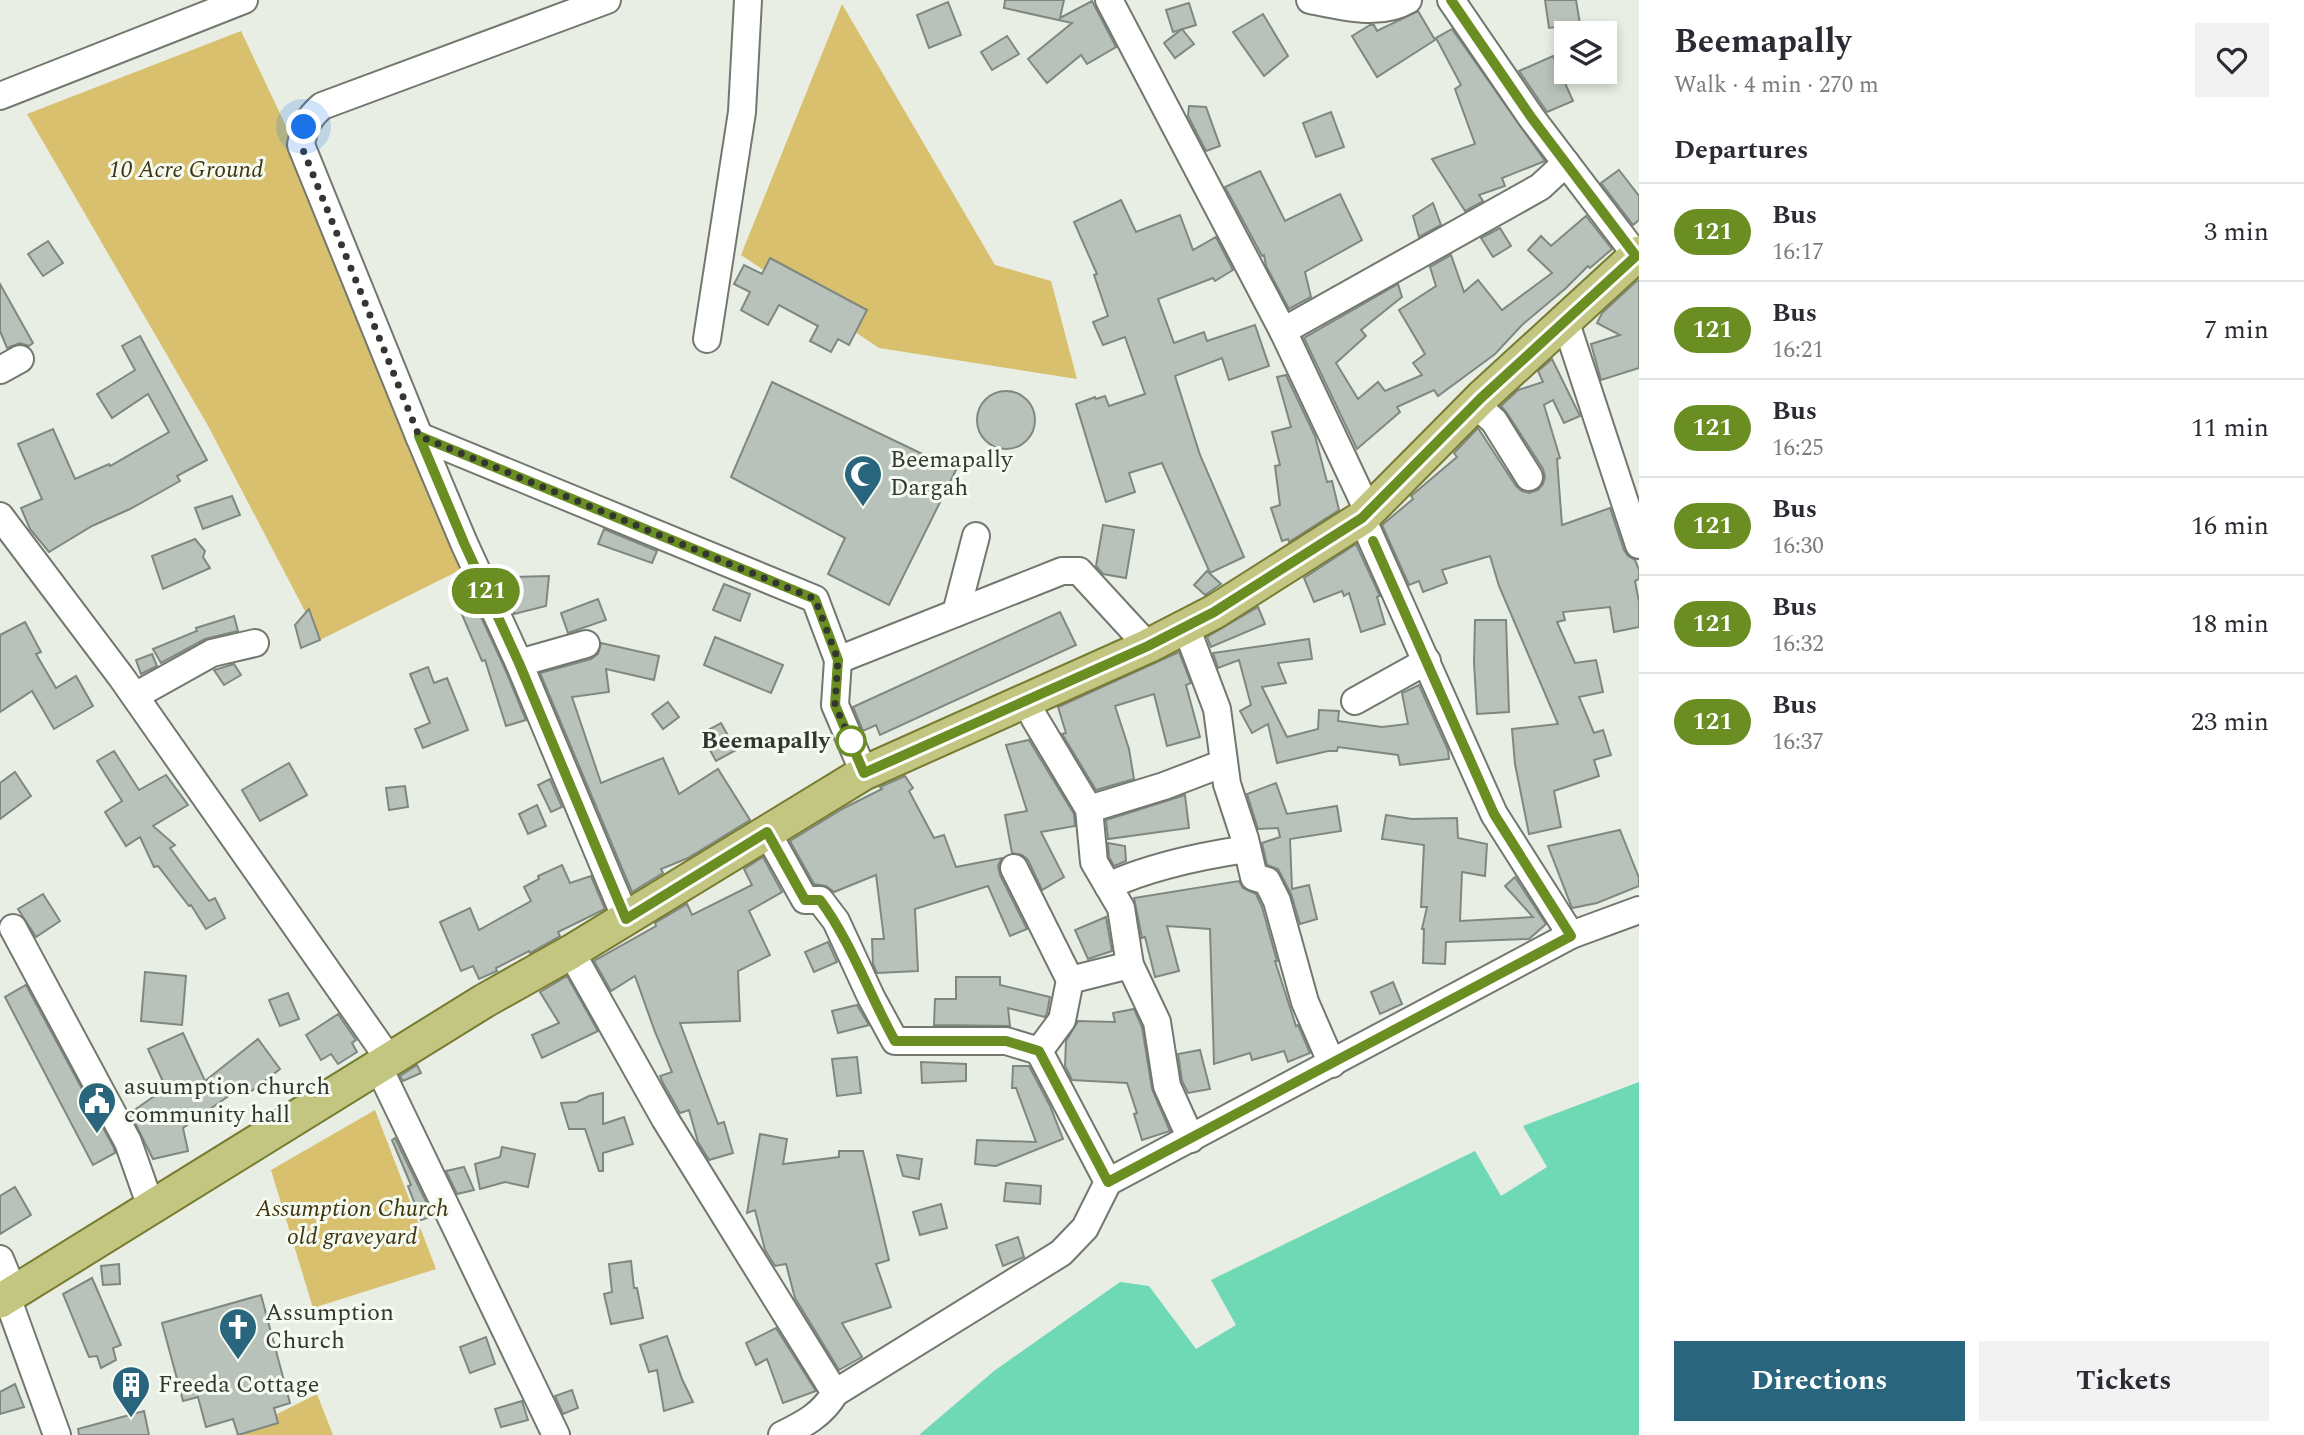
<!DOCTYPE html>
<html lang="en">
<head>
<meta charset="utf-8">
<style>
	body { margin:0; font-family:Spectral,serif; background:#f2f2f3; color:#2b2b33; height:100vh; display:flex; flex-direction:column; font-size:26px; white-space:nowrap }
	* { box-sizing:border-box; margin:0 }
	p { font-size:23px; color:#7c7c81 }
	.icon { flex:none; width:38px; height:38px; fill:none; stroke:currentColor; stroke-width:2; stroke-linecap:round; stroke-linejoin:round }
	.map { position:relative; flex:1; overflow:hidden }
	.panel { display:flex; flex-direction:column; background:#fff; width:665px }
	.panel>* { flex:none }
	.badge { padding:0 14px; border-radius:23px; font-size:24px; line-height:46px }
	.controls { position:absolute; left:1554px; top:21px; display:grid; gap:14px }
	.controls a { display:grid; place-items:center; width:63px; height:63px; border-radius:0px; background:#fff; box-shadow:0 4px 10px #0003; font-size:35px }
	.you { position:absolute; width:35px; height:35px; margin:-18px; border:5px solid #fff; border-radius:50%; background:#1a73e8; box-shadow:0 0 0 10px #1a73e833 }
	.map>.badge { position:absolute; translate:-50% -50%; box-shadow:0 0 0 4px #fff }
	h2 { padding:0 35px; font-size:26px; line-height:63px }
	.round { display:grid; place-items:center; flex:none; width:74px; height:74px; border-radius:0px; background:#f2f2f3 }
	.head { display:flex; align-items:center; justify-content:space-between; height:119px; padding:0 35px }
	h1 { font-size:33px; font-weight:700; line-height:52px }
	.cta { display:flex; gap:14px; margin-top:auto; padding:14px 35px }
	.cta a { flex:1; height:80px; border-radius:0px; background:#29657c; color:#fff; font-size:28px; font-weight:700; line-height:80px; text-align:center }
	.cta a+a { background:#f2f2f3; color:#2b2b33 }
	ul { padding:0; list-style:none }
	li { display:flex; align-items:center; gap:21px; height:98px; padding:0 35px; border-top:2px solid #e1e1e2 }
	li div { flex:1 }
	li b { display:block; font-size:26px }
	li em { font-style:normal }
	li .badge { min-width:77px; font-weight:700; text-align:center }
	main { display:flex; flex:1; min-height:0 }
	.map>svg:first-child { display:block }
	.green { fill:#d9c06e }
	.water { fill:#6fd8b5 }
	.building { fill:#b9c2ba; stroke:#7f8880; stroke-width:2 }
	.lines { fill:none; stroke-linecap:round; stroke-linejoin:round }
	.minor-casing { stroke:#73786f; stroke-width:30 }
	.major-casing { stroke:#777b2f; stroke-width:37 }
	.minor { stroke:#fff; stroke-width:26 }
	.major { stroke:#c3c681; stroke-width:33 }
	.line-casing { stroke:#fff; stroke-width:16 }
	.line { stroke:#6b8e23; stroke-width:10 }
	.walk { stroke:#343632; stroke-width:7; stroke-dasharray:0 12.6 }
	.stop-dot { fill:#fff; stroke:#6b8e23; stroke-width:3.5 }
	.labels { text-anchor:middle; dominant-baseline:central; stroke-width:6; stroke-linejoin:round; paint-order:stroke }
	.park-label { font-size:24px; font-style:italic; fill:#40350f; stroke:#f5fbf1 }
	.poi-label { font-size:24px; fill:#343632; stroke:#f5fbf1; text-anchor:start }
	.stop-label { font-size:24px; font-weight:bold; fill:#343632; stroke:#f5fbf1; text-anchor:end }
</style>
</head>
<body>
<main>
<div class="map">
<svg width="1639" height="1435" viewBox="0 0 1639 1435">
	<rect width="100%" height="100%" fill="#e8eee4"/>
	<g class="green">
		<path d="M842,4L995,265L1051,281L1077,379L879,348L741,255Z"/>
		<path d="M241,31L343,247L470,565L320,640L207,424L27,114Z"/>
		<path d="M375,1110L436,1269L313,1308L271,1170Z"/>
		<path d="M317,1394L333,1435H235Z"/>
	</g>
	<path class="water" d="M1639,1082V1435H919L994,1371L1120,1282L1149,1286L1196,1349L1236,1325L1211,1280L1475,1151L1501,1196L1547,1167L1523,1126Z"/>
	<g class="building">
		<path d="M1005,0H1064L1060,18L1092,1L1116,47L1087,64L1081,55L1047,83L1028,59L1072,23L1004,8Z"/>
		<path d="M1545,0H1576L1580,24L1549,28Z"/>
		<path d="M948,2L961,35L929,48L917,15Z"/>
		<path d="M1189,3L1196,25L1173,32L1166,10Z"/>
		<path d="M1418,11L1435,40L1377,77L1352,36L1370,25H1374L1377,31Z"/>
		<path d="M1263,14L1288,56L1264,76L1233,32Z"/>
		<path d="M1182,29L1194,44L1175,58L1164,43Z"/>
		<path d="M1452,29L1545,161L1502,178L1505,186L1479,195L1483,201L1465,211L1432,159L1475,144L1455,89L1461,85L1436,38Z"/>
		<path d="M1007,36L1019,54L992,70L981,52Z"/>
		<path d="M1553,56L1573,101L1547,112L1519,71Z"/>
		<path d="M1189,106L1206,107L1220,146L1206,151L1188,116Z"/>
		<path d="M1331,112L1344,147L1316,157L1303,123Z"/>
		<path d="M1619,170L1639,196V220L1633,225L1601,183Z"/>
		<path d="M1260,171L1285,221L1340,194L1362,240L1305,272L1311,297L1289,309L1266,266L1264,255L1262,256L1225,187Z"/>
		<path d="M1121,200L1136,232L1180,215L1193,250L1216,237L1233,270L1215,281L1213,278L1158,299L1174,343L1204,332L1207,341L1255,325L1269,366L1229,380L1222,358L1175,376L1200,455L1244,557L1210,573L1162,463L1129,473L1135,492L1106,502L1076,404L1095,397L1096,399L1105,396L1109,406L1145,394L1125,337L1103,345L1093,322L1108,316L1094,275L1097,274L1074,222Z"/>
		<path d="M1433,203L1441,225L1419,237L1413,216Z"/>
		<path d="M1586,216L1612,249L1590,268L1588,266L1566,288L1522,325L1495,354L1438,396L1434,390L1397,407L1400,412L1357,449L1304,338L1398,284L1402,297L1361,330L1366,336L1336,363L1358,399L1378,382L1385,391L1422,375L1413,363L1425,354L1399,310L1436,286L1430,267L1451,255L1464,292L1478,280L1502,310L1552,273L1528,250L1541,236L1551,246Z"/>
		<path d="M1500,228L1511,246L1493,257L1481,238Z"/>
		<path d="M48,241L63,263L43,276L28,254Z"/>
		<path d="M770,258L867,310L849,345L838,339L831,352L810,341L818,326L779,305L768,325L741,310L750,292L734,284L744,265L762,274Z"/>
		<path d="M1639,279V368L1601,380L1591,344L1620,335L1597,323L1602,313Z"/>
		<path d="M0,284L33,343L29,346L20,343L7,348L0,331Z"/>
		<path d="M140,336L207,460L177,476L180,481L130,509L92,526L49,552L30,529L21,508L42,499L18,444L53,429L75,479L109,464L110,466L169,432L148,394L112,418L97,394L135,370L122,346Z"/>
		<path d="M1552,359L1580,416L1564,423L1553,400L1544,405L1560,458L1557,459L1562,525L1610,508L1624,550L1628,556L1635,560L1639,570V579L1635,581L1639,602V627L1614,632L1610,607L1563,612L1565,620L1557,622L1575,663L1596,660L1603,692L1579,697L1594,733L1603,730L1611,755L1594,760L1599,776L1554,791L1561,827L1529,834L1515,764L1512,729L1558,724L1499,586L1490,556L1442,570L1447,583L1423,592L1419,581L1409,585L1382,525L1413,499L1411,496L1457,457L1454,453L1478,428L1516,486L1522,491L1529,493L1538,490L1543,484L1545,477L1543,469L1507,413L1501,406L1518,390L1543,382L1538,371Z"/>
		<path d="M1286,375L1315,436L1327,482L1332,481L1339,510L1289,542L1288,539L1282,541L1271,508L1280,505L1275,466L1280,465L1272,432L1291,427L1277,377Z"/>
		<path d="M772,382L956,470L889,605L828,574L845,538L731,477Z"/>
		<circle cx="1006" cy="420" r="29"/>
		<path d="M232,496L240,515L203,529L195,508Z"/>
		<path d="M1103,525L1134,530L1126,578L1103,574L1096,566Z"/>
		<path d="M604,529L657,551L652,563L598,544Z"/>
		<path d="M195,539L205,551L203,557L210,568L163,589L152,556Z"/>
		<path d="M1356,544L1380,596L1377,597L1385,624L1361,632L1349,593L1344,596L1342,591L1314,602L1304,578Z"/>
		<path d="M1207,571L1221,584L1205,595L1194,585Z"/>
		<path d="M549,576L546,606L514,614L512,577Z"/>
		<path d="M724,584L750,594L740,621L713,610Z"/>
		<path d="M598,599L606,620L568,633L561,613Z"/>
		<path d="M475,604L505,669L526,720L506,726L485,660L482,661L460,610Z"/>
		<path d="M1258,607L1265,624L1211,647L1207,637Z"/>
		<path d="M309,609L320,640L301,648L295,625Z"/>
		<path d="M1060,612L1076,645L880,735L876,725L863,731L853,707Z"/>
		<path d="M234,616L238,631L205,639L161,663L153,649L197,631L196,628Z"/>
		<path d="M1475,620H1506L1509,712L1477,714L1474,662Z"/>
		<path d="M25,622L41,652L36,654L56,688L76,676L93,706L54,729L32,691L0,712V635Z"/>
		<path d="M715,637L783,665L771,693L704,665Z"/>
		<path d="M1309,639L1312,659L1278,663L1286,683L1262,687L1287,737L1318,729L1319,710L1339,711L1338,721L1382,727L1408,724L1402,693L1419,685L1448,750L1449,759L1400,765L1398,755L1338,747L1337,751H1328L1277,763L1268,724L1252,733L1240,711L1251,705L1239,660L1218,668L1213,653Z"/>
		<path d="M601,643L659,656L654,680L606,669L609,692L572,697L601,783L663,758L679,794L718,769L750,820L688,858L661,869L663,873L632,892L540,673L591,659L598,654Z"/>
		<path d="M1179,652L1191,683L1186,685L1200,737L1167,746L1154,694L1115,706L1129,749L1134,779L1096,790L1062,734L1066,733L1058,707Z"/>
		<path d="M152,654L157,666L141,674L136,660Z"/>
		<path d="M234,664L241,675L224,685L214,670Z"/>
		<path d="M428,667L434,683L447,678L468,730L423,748L415,729L430,723L410,674Z"/>
		<path d="M668,702L679,717L663,729L652,714Z"/>
		<path d="M721,723L736,750L716,761L701,734Z"/>
		<path d="M1029,740L1074,814L1075,826L1041,832L1064,877L1042,890L1028,860L1022,855L1012,853L1005,815L1027,811L1006,745Z"/>
		<path d="M114,751L139,790L166,775L188,805L153,826L175,845L170,848L209,901L215,898L225,918L206,929L191,905L189,906L158,866L154,867L140,837L126,846L105,812L122,801L97,761Z"/>
		<path d="M289,763L307,795L260,821L242,790Z"/>
		<path d="M15,772L31,796L0,819V783Z"/>
		<path d="M905,776L913,788L909,791L934,838L944,835L956,867L1002,858L998,866L1000,875L1027,929L1010,936L988,886L915,909L918,971L877,973L873,964L872,939H884L876,875L834,892L826,886L814,884L790,841L844,808L882,789L880,787Z"/>
		<path d="M550,779L562,807L551,812L538,785Z"/>
		<path d="M1276,783L1287,814L1337,806L1341,831L1290,839L1292,889L1309,885L1317,919L1300,924L1291,894L1278,869L1267,865L1262,843L1280,837L1278,828L1258,829L1247,794Z"/>
		<path d="M405,786L408,807L389,810L386,788Z"/>
		<path d="M1185,795L1189,828L1108,839L1106,820Z"/>
		<path d="M537,805L546,826L528,834L519,814Z"/>
		<path d="M1386,815L1412,819L1457,818L1458,838L1487,844L1485,876L1462,872L1460,921L1533,917L1505,886L1515,877L1546,924L1529,939L1446,942L1445,964L1423,963L1424,929H1422L1427,907H1421L1424,845L1382,839Z"/>
		<path d="M1620,830L1639,878V886L1597,903L1572,908L1548,846Z"/>
		<path d="M1108,843L1125,846L1126,861L1114,866L1109,857Z"/>
		<path d="M763,857L782,892L749,911L770,955L738,971L740,1021L680,1023L718,1124L724,1122L733,1153L709,1160L698,1142L689,1110L680,1113L663,1083L660,1076L672,1072L655,1032L635,976L611,991L594,961L656,926L655,923L687,904L692,915L752,885L744,869Z"/>
		<path d="M562,865L570,883L591,876L605,909L558,932L560,936L530,953L529,951L496,968L497,971L479,979L473,966L461,971L440,922L470,908L479,930L531,901L524,887L539,879L538,876Z"/>
		<path d="M1239,881L1243,888L1256,894L1262,907L1277,961H1275L1296,1026L1298,1025L1310,1053L1288,1062L1284,1051L1252,1060L1250,1053L1214,1064L1210,929L1167,926L1179,971L1155,977L1145,937L1142,938L1134,898Z"/>
		<path d="M43,894L60,921L36,937L18,909Z"/>
		<path d="M1106,917L1112,951L1088,959L1075,930Z"/>
		<path d="M828,942L837,962L814,972L805,952Z"/>
		<path d="M145,972L186,976L182,1025L141,1021Z"/>
		<path d="M567,976L598,1031L542,1058L532,1035L559,1023L540,992Z"/>
		<path d="M956,977H1000V985L1050,997L1047,1013L1045,1017L1008,1008L1010,1026L934,1025L935,999H956Z"/>
		<path d="M1393,982L1402,1004L1380,1014L1371,992Z"/>
		<path d="M26,985L114,1148L115,1153L93,1165L5,997Z"/>
		<path d="M288,993L299,1019L280,1026L269,1000Z"/>
		<path d="M857,1005L869,1025L838,1033L832,1011Z"/>
		<path d="M1134,1009L1142,1027L1152,1089L1170,1131L1142,1140L1134,1114L1137,1113L1127,1083L1072,1080L1065,1066L1066,1041L1078,1021L1115,1022L1113,1013Z"/>
		<path d="M338,1014L356,1040L352,1043L357,1052L338,1064L331,1054L321,1060L306,1035Z"/>
		<path d="M183,1033L205,1081L258,1039L280,1069L249,1093L243,1086L183,1128L188,1151L153,1159L130,1113L166,1088L148,1049Z"/>
		<path d="M1200,1050L1210,1089L1188,1093L1182,1081L1178,1054Z"/>
		<path d="M857,1057L861,1093L837,1096L832,1059Z"/>
		<path d="M921,1062L966,1064V1081L922,1083Z"/>
		<path d="M417,1065L421,1073L403,1081L400,1076Z"/>
		<path d="M1013,1066H1029L1050,1106L1063,1139L996,1166L975,1164L977,1140L1036,1142L1016,1088H1012Z"/>
		<path d="M603,1093V1124L624,1117L633,1144L603,1153V1171H599L585,1129H569L561,1103L577,1102L589,1096Z"/>
		<path d="M760,1134L787,1139L783,1164L839,1157V1151H863L889,1260L876,1264L891,1307L842,1323L862,1357L839,1370L795,1298L786,1264L775,1266L765,1250L755,1210L747,1213Z"/>
		<path d="M395,1138L433,1216L421,1220L408,1186L411,1185L392,1140Z"/>
		<path d="M502,1147L535,1154L528,1187L505,1182L480,1189L475,1164L500,1157Z"/>
		<path d="M897,1155L922,1159L919,1179L903,1176Z"/>
		<path d="M464,1167L474,1190L457,1194L446,1171Z"/>
		<path d="M1006,1183L1041,1186L1040,1204L1004,1201Z"/>
		<path d="M15,1187L31,1215L0,1234V1196Z"/>
		<path d="M941,1204L947,1228L920,1235L913,1212Z"/>
		<path d="M1018,1237L1024,1257L1003,1266L996,1245Z"/>
		<path d="M631,1261L634,1288H637L643,1318L611,1324L604,1294L612,1292L609,1264Z"/>
		<path d="M119,1264L120,1284L103,1285L101,1266Z"/>
		<path d="M92,1278L121,1345L113,1348L116,1360L101,1368L97,1356L89,1357L63,1294Z"/>
		<path d="M261,1295L290,1403L274,1408L278,1423L238,1435L233,1419L206,1427L198,1397L183,1401L162,1323Z"/>
		<path d="M776,1328L816,1391L783,1403L767,1359L756,1365L746,1343Z"/>
		<path d="M667,1336L682,1379L693,1402L664,1411L657,1370L649,1372L640,1345Z"/>
		<path d="M486,1337L495,1364L470,1373L460,1347Z"/>
		<path d="M15,1384L24,1407L0,1414V1392Z"/>
		<path d="M572,1390L578,1408L563,1414L555,1396Z"/>
		<path d="M522,1401L528,1420L501,1427L495,1409Z"/>
		<path d="M144,1411L149,1435H79L78,1429Z"/>
	</g>
	<g class="lines">
		<defs>
			<g id="minor">
				<path d="M607,0L322,106C308,118 304,127 301,145L419,436L464,543L519,663L626,919"/>
				<path d="M1109,0L1283,331L1368,511"/>
				<path d="M1310,0C1341,6 1379,17 1408,0"/>
				<path d="M0,96L244,0"/>
				<path d="M1566,163L1639,259"/>
				<path d="M1565,320L1639,545"/>
				<path d="M1283,331L1540,187L1566,163L1531,117L1451,0"/>
				<path d="M707,339L742,112L748,0"/>
				<path d="M0,370L20,359"/>
				<path d="M1475,404L1494,421L1529,477"/>
				<path d="M419,436L815,599L838,660L1062,571H1079L1148,646"/>
				<path d="M0,516L122,678L389,1059"/>
				<path d="M1362,518L1494,814L1571,935"/>
				<path d="M956,613L976,536"/>
				<path d="M1186,627L1217,709L1227,784L1245,839L1254,877L1267,881L1277,901L1305,1002L1332,1064"/>
				<path d="M838,660L835,705L864,773"/>
				<path d="M519,663L586,644"/>
				<path d="M135,696L212,653L255,643"/>
				<path d="M1026,701L1035,719L1089,809L1094,862L1121,908L1130,965L1157,1022L1167,1086L1191,1139"/>
				<path d="M1355,701L1427,661"/>
				<path d="M1089,809L1164,786L1224,763"/>
				<path d="M767,832L805,900H820L836,921L871,997L895,1041H1006L1039,1051L1108,1182"/>
				<path d="M1014,868L1070,980"/>
				<path d="M1108,886C1151,866 1200,856 1247,849"/>
				<path d="M13,928L128,1142L151,1207"/>
				<path d="M571,952L665,1119L835,1393"/>
				<path d="M1039,1051L1062,1020L1070,980L1130,965"/>
				<path d="M379,1068L556,1435"/>
				<path d="M0,1259L14,1293"/>
				<path d="M7,1297L57,1435"/>
				<path d="M782,1435C804,1424 822,1415 835,1393L1061,1253L1085,1228L1108,1182L1571,935L1639,910"/>
			</g>
			<path id="major" d="M0,1301L484,1001L571,952L864,773L1148,646L1214,612L1362,518L1481,398L1639,253"/>
		</defs>
		<use href="#minor" class="minor-casing"/>
		<use href="#major" class="major-casing"/>
		<use href="#minor" class="minor"/>
		<use href="#major" class="major"/>
	</g>
	<g class="lines">
		<defs>
			<path id="line" d="M1373,541L1494,814L1571,936L1108,1182L1039,1051L1006,1041H895C870,996 850,940 820,900H805L767,832L626,919L519,663L464,543L419,436L815,599L838,660L835,705L864,773L1148,646L1214,612L1362,518L1481,398L1636,256L1531,117L1451,0"/>
		</defs>
		<use href="#line" class="line-casing"/>
		<use href="#line" class="line"/>
		<path class="walk" d="M304,127L301,145L419,436L815,599L838,660L835,705L855,750L851,741"/>
	</g>
	<defs>
		<symbol id="mosque-pin" viewBox="-11 -11 22 30"><path d="M0 17L-7.5 6A9.5 9.5 0 1 1 7.5 6Z" fill="#29657c" stroke="#f5fbf1"/><path d="M3.5-4.9A6 6 0 1 0 3.5 4.9A5 5 0 1 1 3.5-4.9Z" fill="#fff"/></symbol>
		<symbol id="civic-pin" viewBox="-11 -11 22 30"><path d="M0 17L-7.5 6A9.5 9.5 0 1 1 7.5 6Z" fill="#29657c" stroke="#f5fbf1"/><path d="M-.6-6.5H3V-4.5H.6V-3L4-1V1h2V6H-6V1h2V-1L-.6-3ZM-1.2 2.5V6h2.4V2.5Z" fill="#fff"/></symbol>
		<symbol id="church-pin" viewBox="-11 -11 22 30"><path d="M0 17L-7.5 6A9.5 9.5 0 1 1 7.5 6Z" fill="#29657c" stroke="#f5fbf1"/><path d="M-1.2-6h2.4v3.5h3.3v2.4h-3.3V6h-2.4V-.1h-3.3v-2.4h3.3Z" fill="#fff"/></symbol>
		<symbol id="building-pin" viewBox="-11 -11 22 30"><path d="M0 17L-7.5 6A9.5 9.5 0 1 1 7.5 6Z" fill="#29657c" stroke="#f5fbf1"/><path d="M-4-6H4V6H1V3H-1V6H-4ZM-2.5-4.3h1.7v1.8h-1.7ZM.8-4.3h1.7v1.8H.8ZM-2.5-1h1.7V.8h-1.7ZM.8-1h1.7V.8H.8Z" fill="#fff"/></symbol>
	</defs>
	<g fill-rule="evenodd">
		<use href="#mosque-pin" x="841" y="452" width="44" height="60"/>
		<use href="#civic-pin" x="75" y="1079" width="44" height="60"/>
		<use href="#church-pin" x="216" y="1305" width="44" height="60"/>
		<use href="#building-pin" x="109" y="1363" width="44" height="60"/>
	</g>
	<circle class="stop-dot" cx="851" cy="741" r="14"/>
	<g class="labels">
		<g class="park-label">
			<text x="186" y="170">10 Acre Ground</text>
			<text x="352" y="1209">Assumption Church<tspan x="352" dy="28">old graveyard</tspan></text>
		</g>
		<g class="poi-label">
			<text x="890" y="460">Beemapally<tspan x="890" dy="28">Dargah</tspan></text>
			<text x="124" y="1087">asuumption church<tspan x="124" dy="28">community hall</tspan></text>
			<text x="265" y="1313">Assumption<tspan x="265" dy="28">Church</tspan></text>
			<text x="158" y="1385">Freeda Cottage</text>
		</g>
		<g class="stop-label">
			<text x="830" y="741">Beemapally</text>
		</g>
	</g>
</svg>
<div class="controls">
<a><svg class="icon" aria-label="layers" viewBox="0 0 24 24"><path d="M12 4l9 5-9 5-9-5zM3 14l9 5 9-5"/></svg></a>
</div>
<div class="you" style="left:304px;top:127px"></div>
<b class="badge" style="left:486px;top:591px;background:#6b8e23;color:#fff">121</b>
</div>
<section class="panel">
<div class="head"><div><h1>Beemapally</h1><p>Walk · 4 min · 270 m</p></div><a class="round"><svg class="icon" aria-label="heart" viewBox="0 0 24 24"><path d="M12 20l-8-8c-3-5 5-10 8-4 3-6 11-1 8 4z"/></svg></a></div>
<h2>Departures</h2>
<ul>
<li><span class="badge" style="background:#6b8e23;color:#fff">121</span><div><b>Bus</b><p>16:17</p></div><em>3 min</em></li>
<li><span class="badge" style="background:#6b8e23;color:#fff">121</span><div><b>Bus</b><p>16:21</p></div><em>7 min</em></li>
<li><span class="badge" style="background:#6b8e23;color:#fff">121</span><div><b>Bus</b><p>16:25</p></div><em>11 min</em></li>
<li><span class="badge" style="background:#6b8e23;color:#fff">121</span><div><b>Bus</b><p>16:30</p></div><em>16 min</em></li>
<li><span class="badge" style="background:#6b8e23;color:#fff">121</span><div><b>Bus</b><p>16:32</p></div><em>18 min</em></li>
<li><span class="badge" style="background:#6b8e23;color:#fff">121</span><div><b>Bus</b><p>16:37</p></div><em>23 min</em></li>
</ul>
<div class="cta"><a>Directions</a><a>Tickets</a></div>
</section>
</main>
</body>
</html>
